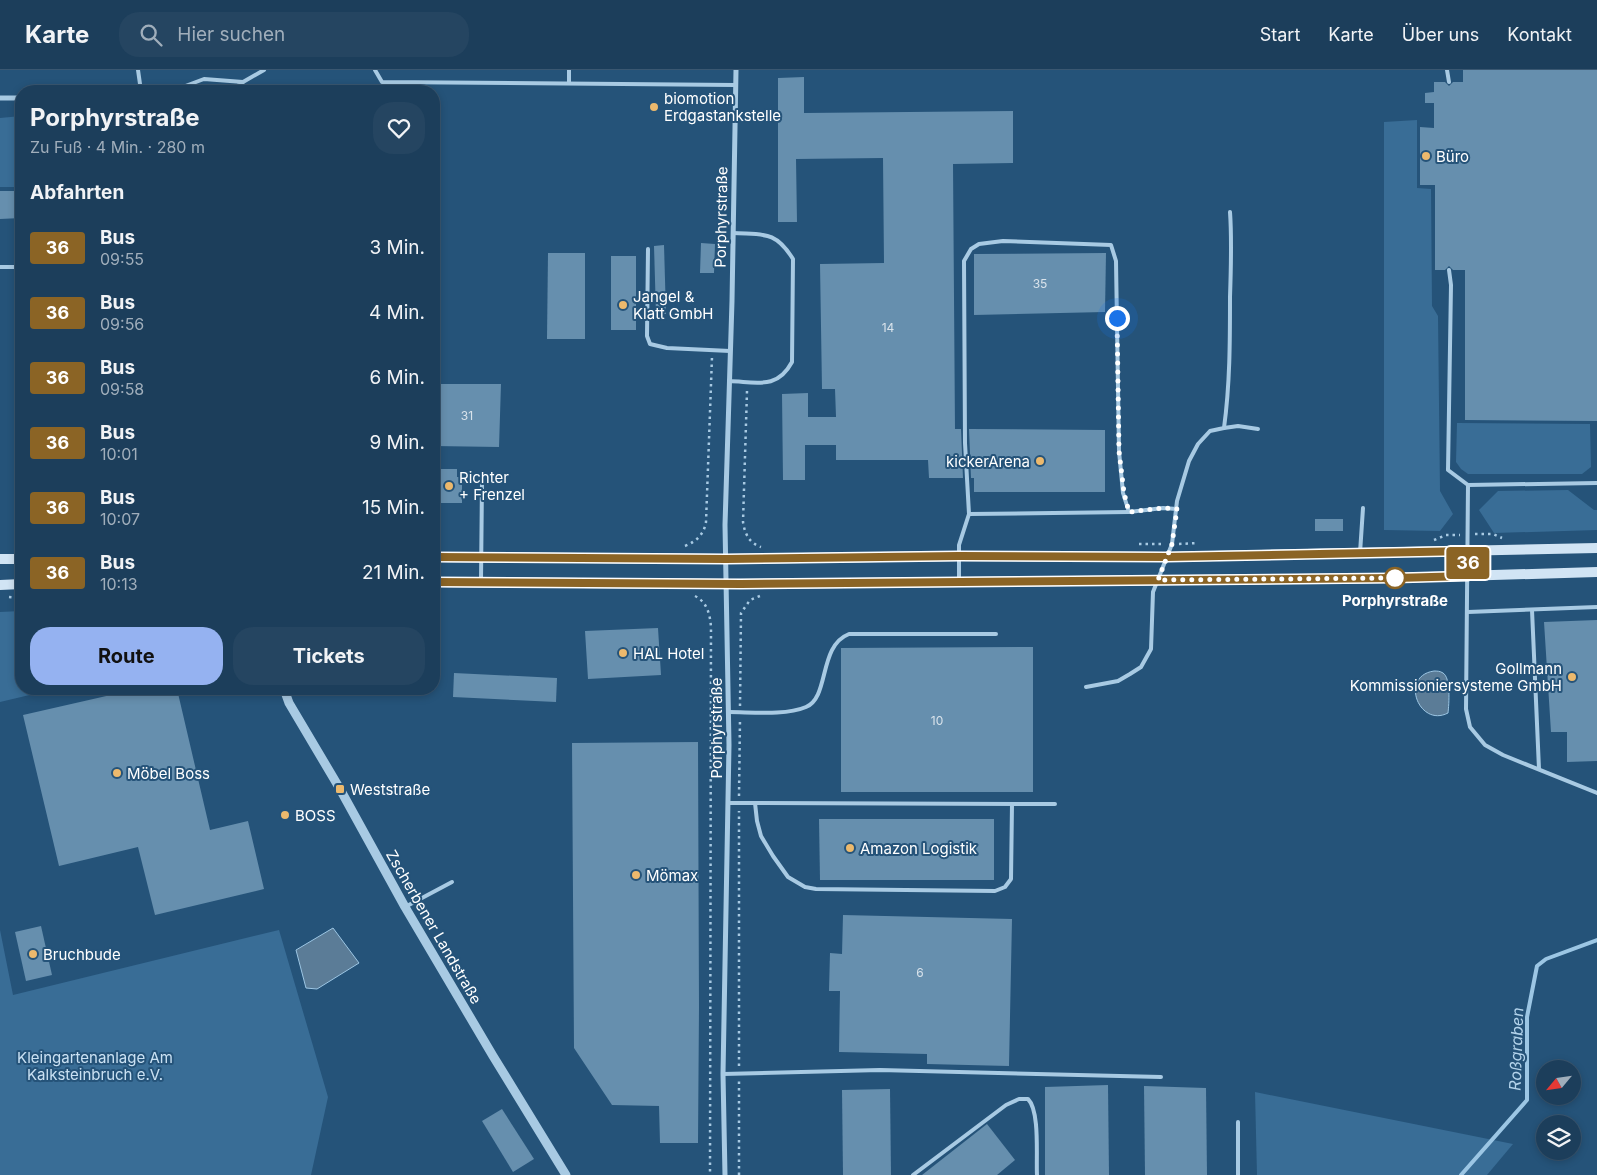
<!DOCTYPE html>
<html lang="de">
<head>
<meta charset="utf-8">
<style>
	body { margin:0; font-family:Inter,sans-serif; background:#254561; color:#f1f3f6; height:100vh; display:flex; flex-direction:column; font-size:19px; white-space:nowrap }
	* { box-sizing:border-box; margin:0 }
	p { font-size:16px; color:#a0aebb }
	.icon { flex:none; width:28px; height:28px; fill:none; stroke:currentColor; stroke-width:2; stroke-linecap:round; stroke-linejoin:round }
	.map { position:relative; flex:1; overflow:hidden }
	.sheet { position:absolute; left:15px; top:15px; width:425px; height:610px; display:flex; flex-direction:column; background:#1c3e5b; border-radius:20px; box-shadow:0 2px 8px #0003,0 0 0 1px #3a5771 }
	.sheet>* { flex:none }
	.badge { padding:0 10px; border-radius:4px; font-size:18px; line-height:32px }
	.needle { width:32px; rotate:241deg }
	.controls { position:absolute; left:1536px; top:990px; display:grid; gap:10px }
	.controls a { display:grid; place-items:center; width:45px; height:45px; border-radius:50%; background:#1c3e5b; box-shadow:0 2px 8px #0003,0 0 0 1px #3a5771; font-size:25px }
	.you { position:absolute; width:25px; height:25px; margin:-12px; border:4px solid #fff; border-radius:50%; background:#1a73e8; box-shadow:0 0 0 8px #1a73e833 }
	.map>.badge { position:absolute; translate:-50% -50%; box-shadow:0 0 0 2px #fff }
	h2 { padding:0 15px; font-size:19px; line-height:45px }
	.round { display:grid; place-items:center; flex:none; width:52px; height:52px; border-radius:20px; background:#254561 }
	.overview { display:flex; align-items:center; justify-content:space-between; height:85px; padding:0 15px }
	h1 { font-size:24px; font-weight:700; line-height:38px }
	.cta { display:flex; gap:10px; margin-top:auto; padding:10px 15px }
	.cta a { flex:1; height:58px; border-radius:20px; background:#95b2f1; color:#111; font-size:20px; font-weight:700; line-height:58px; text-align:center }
	.cta a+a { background:#254561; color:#f1f3f6 }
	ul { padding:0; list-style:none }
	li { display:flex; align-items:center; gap:15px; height:65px; padding:0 15px }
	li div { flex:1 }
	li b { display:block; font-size:19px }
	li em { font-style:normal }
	li .badge { min-width:55px; font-weight:700; text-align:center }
	header { display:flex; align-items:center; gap:30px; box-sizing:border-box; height:70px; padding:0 25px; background:#1c3e5b; border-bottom:1px solid #3a5771 }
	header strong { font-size:24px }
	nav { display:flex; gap:28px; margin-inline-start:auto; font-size:18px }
	.search { width:350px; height:45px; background:#254561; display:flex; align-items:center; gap:12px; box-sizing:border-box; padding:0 18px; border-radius:20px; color:#a0aebb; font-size:19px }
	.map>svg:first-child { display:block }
	.green { fill:#396d96 }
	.water { fill:#5b7c97; stroke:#9cc6e4 }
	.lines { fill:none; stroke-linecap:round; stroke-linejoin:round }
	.stream { stroke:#9cc6e4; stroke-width:4 }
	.building { fill:#668fae }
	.path { stroke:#a8cae3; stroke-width:2.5; stroke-dasharray:2.5 4; stroke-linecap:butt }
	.service { stroke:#a8cae3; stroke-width:4 }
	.minor { stroke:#a8cae3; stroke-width:5 }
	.tertiary { stroke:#a8cae3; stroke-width:9 }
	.secondary { stroke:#d1e4f4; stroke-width:10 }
	.line-casing { stroke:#fff; stroke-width:11 }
	.line { stroke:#8b6425; stroke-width:8 }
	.walk { stroke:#fff; stroke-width:5; stroke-dasharray:0 9 }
	.poi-dot { fill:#ecb96d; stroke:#255379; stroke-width:2 }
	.stop-dot { fill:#fff; stroke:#8b6425; stroke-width:2.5 }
	.labels { text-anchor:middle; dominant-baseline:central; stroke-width:4; stroke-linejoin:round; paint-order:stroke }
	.number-label { font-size:12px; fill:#d9e3eb }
	.poi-label { font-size:15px; fill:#fff; stroke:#255379; text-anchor:start }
	.street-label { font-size:15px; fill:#fff; stroke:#255379 }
	.stop-label { font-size:15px; font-weight:bold; fill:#fff; stroke:#255379 }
	.park-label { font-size:15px; fill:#cae1f3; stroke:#255379 }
	.water-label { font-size:16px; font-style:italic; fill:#b3d3eb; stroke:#255379 }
</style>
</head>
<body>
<header>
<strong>Karte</strong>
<div class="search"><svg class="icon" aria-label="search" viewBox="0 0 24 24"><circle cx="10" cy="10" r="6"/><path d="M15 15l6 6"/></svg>Hier suchen</div>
<nav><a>Start</a><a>Karte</a><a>Über uns</a><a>Kontakt</a></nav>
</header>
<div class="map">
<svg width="1597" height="1105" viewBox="0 0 1597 1105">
	<rect width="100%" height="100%" fill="#255379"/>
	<g class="green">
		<path d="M21,46V117H0V48Z"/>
		<path d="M1417,50V118L1431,119L1432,236L1438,246L1440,421L1453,444L1440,461L1384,460V52Z"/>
		<path d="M1457,353L1590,354L1591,397L1582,404H1468L1461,399L1456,392Z"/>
		<path d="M1568,420L1594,440H1597V460L1494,463L1479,440L1498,421Z"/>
		<path d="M21,541V619H55L0,632V542Z"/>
		<path d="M0,860L13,925L279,860L328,1027L311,1105H0Z"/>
		<path d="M1255,1022L1513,1074L1487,1105H1257Z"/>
	</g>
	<g class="water">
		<path d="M1434,601C1437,601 1440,601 1443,603C1451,608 1449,634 1448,643C1419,658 1399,606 1434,601Z"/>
		<path d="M333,858L359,893L317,919L306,918L296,880Z"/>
	</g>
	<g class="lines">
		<path class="stream" d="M1461,1105L1527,1030V947L1537,896L1546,889L1597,870"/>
	</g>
	<g class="building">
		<path d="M1463,0H1597V351L1465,350V200H1453L1449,196L1445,200H1435V115H1420V57L1434,58V33H1425V23L1434,22V12H1445L1449,16L1453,12H1463Z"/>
		<path d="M804,7V43L1013,41V93L953,94L955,359H961L963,408H929L928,390H836V375H805V410H783L782,324L808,323V347H836L835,319H822L820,194L884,193L883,88L796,89L797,152H778V8Z"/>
		<path d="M0,121H21V148L0,149Z"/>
		<path d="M701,173L715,174L714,203H700Z"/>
		<path d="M664,175L666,244H656L654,176Z"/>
		<path d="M548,183H585V269H547Z"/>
		<path d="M1106,183L1105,242L974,245V184Z"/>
		<rect x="611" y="186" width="25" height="74"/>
		<path d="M434,314H501L499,377L434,376Z"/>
		<path d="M969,359L1105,360V422H974V408H971Z"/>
		<path d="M434,399H457V407H462V433H436V426H434Z"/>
		<rect x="1315" y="449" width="28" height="12"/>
		<path d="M1597,550V691L1567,692V662H1551L1544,552Z"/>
		<path d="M658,558L661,605L588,609L585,561Z"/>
		<path d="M1033,577V722H841V578Z"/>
		<path d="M454,603L557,608L556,632L453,627Z"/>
		<path d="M137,619H177L210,760L248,751L264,819L155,845L138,777L59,796L23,645Z"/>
		<path d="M698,672L699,937L698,1073H660L659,1036L612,1035L574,978L572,673Z"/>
		<path d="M819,749H994V810H820Z"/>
		<path d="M843,845L1012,849L1009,996L927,994V984L839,982L840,921H829L830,883L842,884Z"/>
		<path d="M41,856L52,905L26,911L15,862Z"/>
		<path d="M1108,1015L1109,1105H1045V1017Z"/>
		<path d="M1144,1016L1206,1018L1207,1105H1145Z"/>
		<path d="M890,1019L891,1105H843L842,1020Z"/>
		<path d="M502,1039L534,1089L513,1102L482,1051Z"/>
		<path d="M987,1054L1015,1090L997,1105H922Z"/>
	</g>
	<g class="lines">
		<g class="path">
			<path d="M747,321L743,452C745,464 749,473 761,477"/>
			<path d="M1475,464H1493L1502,468"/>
			<path d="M1434,470L1446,465H1460"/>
			<path d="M1139,474H1163"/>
			<path d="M1179,474L1198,473"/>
			<path d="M685,476C697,471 704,464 706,452L712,287"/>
			<path d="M695,526C707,532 710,544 711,557L710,1105"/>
			<path d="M9,527L21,528"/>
			<path d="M740,636L741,543L750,530L760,526"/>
			<path d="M739,726L740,649"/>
			<path d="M739,996V741"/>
			<path d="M739,1105V1011"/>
		</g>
		<g class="service">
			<path d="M138,0L141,21"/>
			<path d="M375,0L382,12L735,15"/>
			<path d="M569,0V13"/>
			<path d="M1447,0L1449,12"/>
			<path d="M243,12L264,0"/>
			<path d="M172,21L204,9L243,12L231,21"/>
			<path d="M648,179L647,266L650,274L667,278L730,281"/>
			<path d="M0,197H21"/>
			<path d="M1449,200L1451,215L1448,400L1468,415L1597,413"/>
			<path d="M729,311C757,312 777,320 792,292L793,189C775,160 763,165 733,163"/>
			<path d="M1224,358L1238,356L1258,359"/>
			<path d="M1468,415L1466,639L1470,657L1485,675L1503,685L1597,723"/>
			<path d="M969,444L1129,442"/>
			<path d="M1360,483L1363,438"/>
			<path d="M481,511L482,410"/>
			<path d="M959,512V475L969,444L965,373L964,191L971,179L979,174L1003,171L1111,175L1116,191L1119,381L1123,423L1129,442L1163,438L1177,439"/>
			<path d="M1532,540L1539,699"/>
			<path d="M1468,542L1597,537"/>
			<path d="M1086,617L1118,611L1130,604L1141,597L1151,579L1153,522L1172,474L1177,431L1189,391L1198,374L1210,361L1224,358C1230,314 1230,271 1230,227C1231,198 1232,170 1230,142"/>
			<path d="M729,642C751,642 785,646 806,637C830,627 818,576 849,564H996"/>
			<path d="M729,733L1055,734"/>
			<path d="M755,733L757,751L761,766L773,786L788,807L805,817L816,819L995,821L1005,817L1011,809L1012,734"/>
			<path d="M405,837L452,812"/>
			<path d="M723,1004L880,1000L1161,1007"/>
			<path d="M913,1105L1006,1035L1019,1029H1028C1040,1041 1036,1086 1037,1105"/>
			<path d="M1238,1105V1052"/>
		</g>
		<g class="minor">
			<path d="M0,28H21"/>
			<path d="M725,1105L723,1004L729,675L725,455L732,231L736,0"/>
		</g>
		<path class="tertiary" d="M284,619L289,633L340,719L405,837L493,986L566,1105"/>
		<g class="secondary">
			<path d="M434,487L726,489L959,486L1167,487L1597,478"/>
			<path d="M0,489H21"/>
			<path d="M434,512L726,514L959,512L1395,508L1597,502"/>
			<path d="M0,515L21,514"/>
		</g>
	</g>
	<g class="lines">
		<defs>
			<path id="line" d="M434,487L726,489L959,486L1167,487L1468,481V506L1395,508L741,514L434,512"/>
		</defs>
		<use href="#line" class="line-casing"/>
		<use href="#line" class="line"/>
		<path class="walk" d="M1117,248L1119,381L1124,423L1129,442L1163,438L1177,439L1172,474L1158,510L1395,508"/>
	</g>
	<g class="poi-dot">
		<circle cx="654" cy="37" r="5"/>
		<circle cx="1426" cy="86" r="5"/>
		<circle cx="623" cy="235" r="5"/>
		<circle cx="1040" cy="391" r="5"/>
		<circle cx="449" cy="416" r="5"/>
		<circle cx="623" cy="583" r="5"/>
		<circle cx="1572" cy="607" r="5"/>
		<circle cx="117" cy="703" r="5"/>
		<rect x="335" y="714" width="10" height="10" rx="2.5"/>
		<circle cx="285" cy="745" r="5"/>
		<circle cx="850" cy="778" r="5"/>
		<circle cx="636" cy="805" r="5"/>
		<circle cx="33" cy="884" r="5"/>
	</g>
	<circle class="stop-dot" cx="1395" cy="508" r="10"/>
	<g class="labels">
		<g class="number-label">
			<text x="1040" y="213">35</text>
			<text x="888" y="257">14</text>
			<text x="467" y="345">31</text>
			<text x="937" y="650">10</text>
			<text x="920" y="902">6</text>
		</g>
		<g class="poi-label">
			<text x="664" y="28">biomotion<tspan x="664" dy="17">Erdgastankstelle</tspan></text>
			<text x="1436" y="86">Büro</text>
			<text x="633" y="226">Jangel &amp;<tspan x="633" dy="17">Klatt GmbH</tspan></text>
			<text x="1030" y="391" text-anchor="end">kickerArena</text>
			<text x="459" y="407">Richter<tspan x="459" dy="17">+ Frenzel</tspan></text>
			<text x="633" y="583">HAL Hotel</text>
			<text x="1562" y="598" text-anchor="end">Gollmann<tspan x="1562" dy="17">Kommissioniersysteme GmbH</tspan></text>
			<text x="127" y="703">Möbel Boss</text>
			<text x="350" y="719">Weststraße</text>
			<text x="295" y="745">BOSS</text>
			<text x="860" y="778">Amazon Logistik</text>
			<text x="646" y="805">Mömax</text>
			<text x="43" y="884">Bruchbude</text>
		</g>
		<g class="street-label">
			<text transform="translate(721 147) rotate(-89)">Porphyrstraße</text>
			<text transform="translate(716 658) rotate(-90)">Porphyrstraße</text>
			<text transform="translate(434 857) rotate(60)">Zscherbener Landstraße</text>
		</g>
		<g class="stop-label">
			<text x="1395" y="530">Porphyrstraße</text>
		</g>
		<g class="park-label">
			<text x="95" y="987">Kleingartenanlage Am<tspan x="95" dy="17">Kalksteinbruch e.V.</tspan></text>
		</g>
		<g class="water-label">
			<text transform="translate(1516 979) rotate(-88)">Roßgraben</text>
		</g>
	</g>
</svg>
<div class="controls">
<a><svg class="needle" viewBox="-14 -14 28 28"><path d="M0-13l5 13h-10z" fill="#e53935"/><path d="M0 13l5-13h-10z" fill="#a0aebb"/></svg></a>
<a><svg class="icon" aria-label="layers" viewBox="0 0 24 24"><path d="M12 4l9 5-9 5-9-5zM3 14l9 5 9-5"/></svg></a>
</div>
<div class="you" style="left:1117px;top:248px"></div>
<b class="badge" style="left:1468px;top:493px;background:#8b6425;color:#fff">36</b>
<section class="sheet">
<div class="overview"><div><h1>Porphyrstraße</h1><p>Zu Fuß · 4 Min. · 280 m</p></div><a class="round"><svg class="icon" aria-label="heart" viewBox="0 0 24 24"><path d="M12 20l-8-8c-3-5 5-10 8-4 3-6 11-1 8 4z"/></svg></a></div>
<h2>Abfahrten</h2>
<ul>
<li><span class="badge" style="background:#8b6425;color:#fff">36</span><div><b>Bus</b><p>09:55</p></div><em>3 Min.</em></li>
<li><span class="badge" style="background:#8b6425;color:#fff">36</span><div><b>Bus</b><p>09:56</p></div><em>4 Min.</em></li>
<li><span class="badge" style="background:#8b6425;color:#fff">36</span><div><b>Bus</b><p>09:58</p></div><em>6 Min.</em></li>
<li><span class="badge" style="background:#8b6425;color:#fff">36</span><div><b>Bus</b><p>10:01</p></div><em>9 Min.</em></li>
<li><span class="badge" style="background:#8b6425;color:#fff">36</span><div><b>Bus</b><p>10:07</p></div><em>15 Min.</em></li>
<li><span class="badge" style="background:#8b6425;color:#fff">36</span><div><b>Bus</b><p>10:13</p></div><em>21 Min.</em></li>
</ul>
<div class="cta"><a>Route</a><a>Tickets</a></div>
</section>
</div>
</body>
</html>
